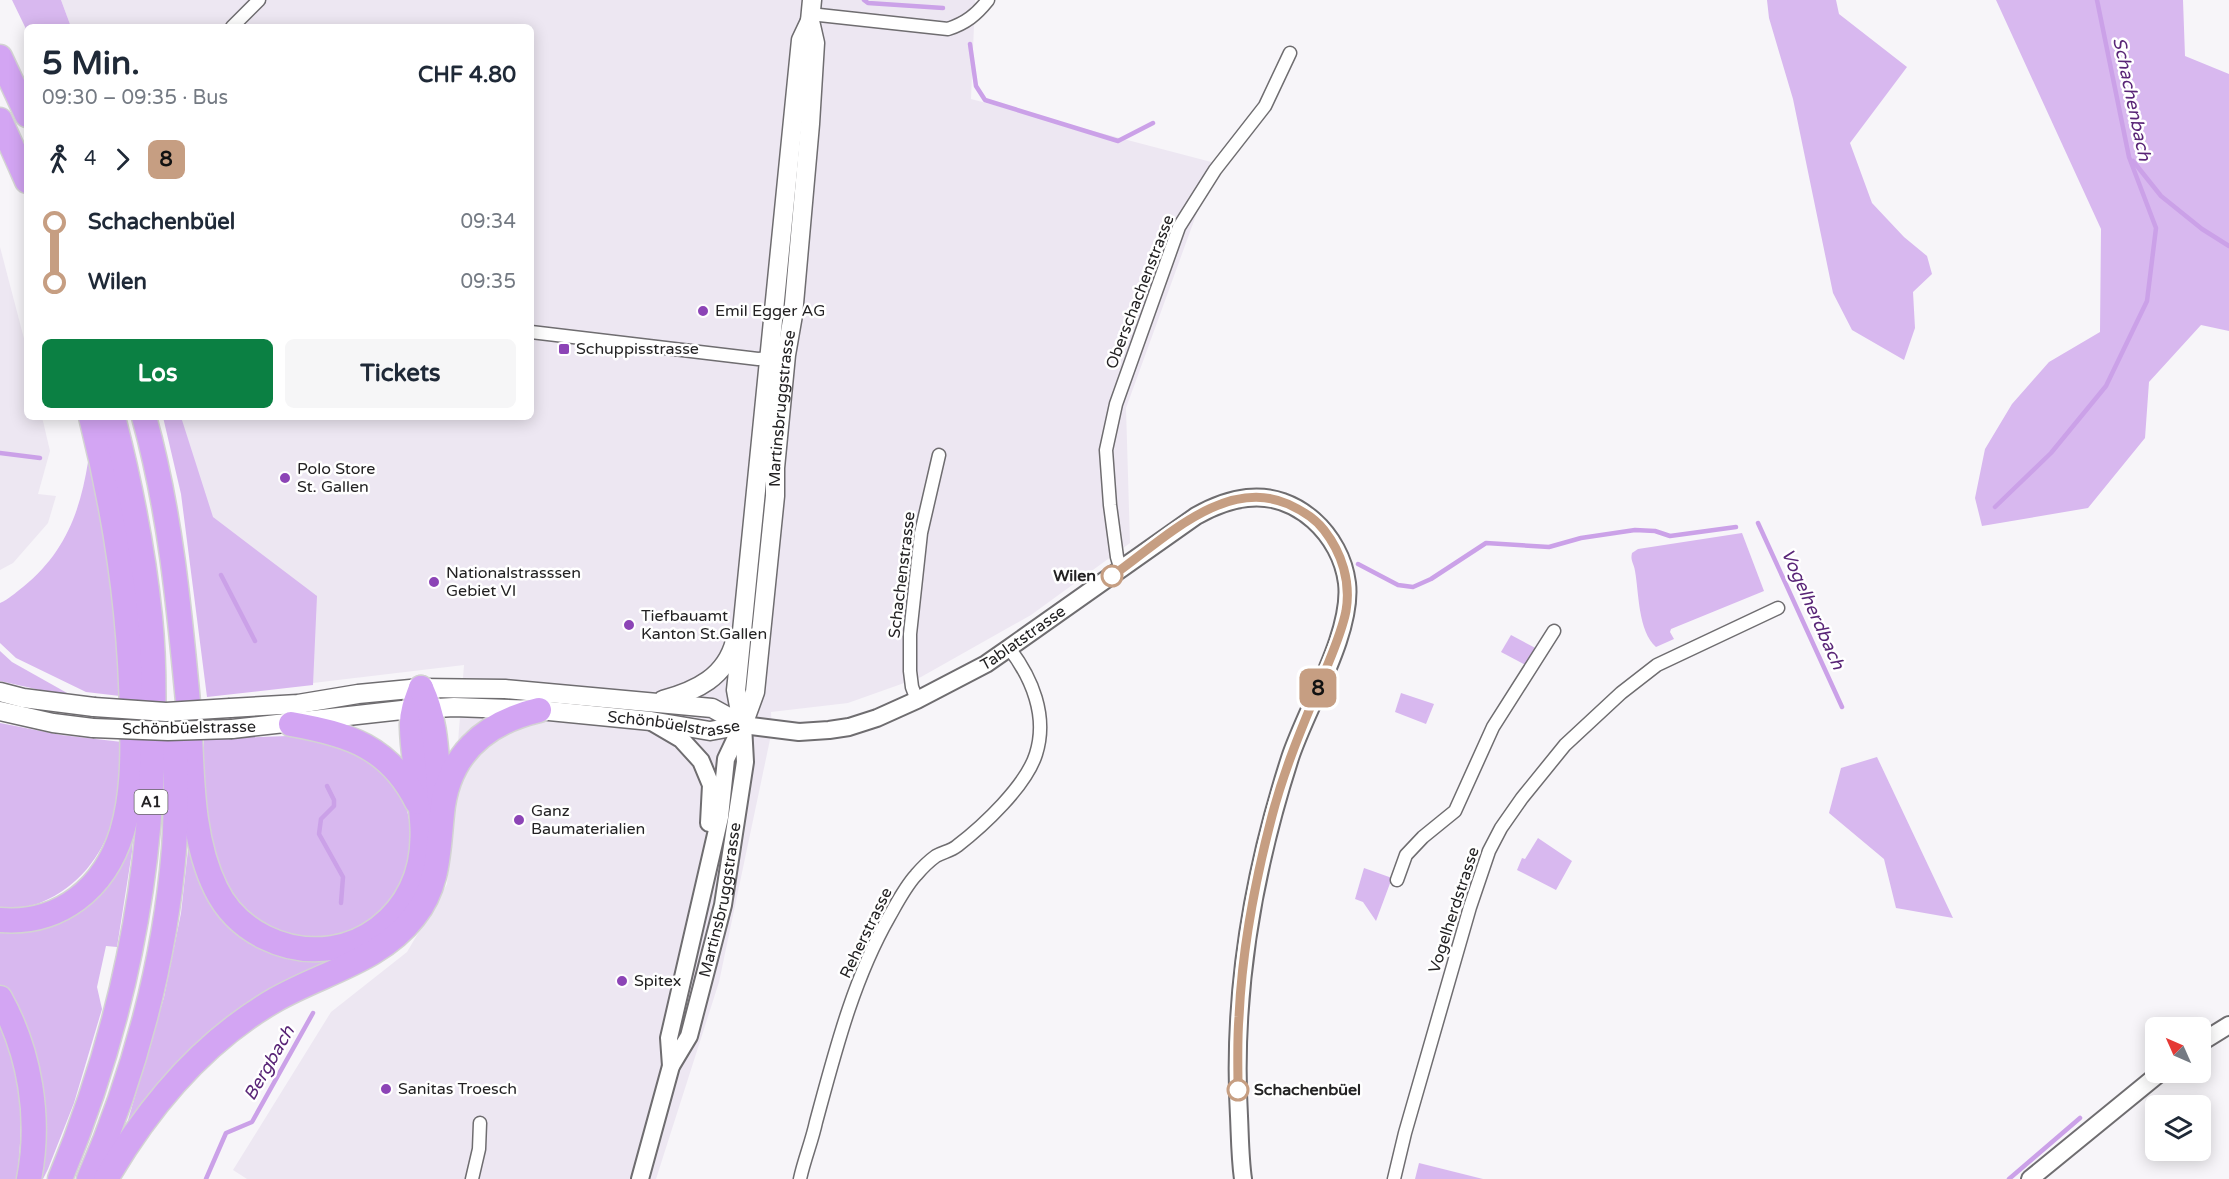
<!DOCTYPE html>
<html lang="de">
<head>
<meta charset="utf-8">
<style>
	body { margin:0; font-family:"Varela Round",sans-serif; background:#f6f6f7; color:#1f2937; height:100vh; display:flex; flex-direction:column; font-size:22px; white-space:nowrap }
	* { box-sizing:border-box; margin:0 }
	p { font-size:20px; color:#747a83 }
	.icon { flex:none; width:33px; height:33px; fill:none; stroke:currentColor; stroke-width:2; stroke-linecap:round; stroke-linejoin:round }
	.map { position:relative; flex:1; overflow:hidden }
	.sheet { position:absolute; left:24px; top:24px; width:510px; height:396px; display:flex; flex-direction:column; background:#fff; border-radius:9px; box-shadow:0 3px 15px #0003 }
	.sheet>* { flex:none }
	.badge { padding:0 12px; border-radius:9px; font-size:21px; line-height:39px }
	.needle { width:39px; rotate:315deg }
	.buttons { position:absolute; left:2145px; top:1017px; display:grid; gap:12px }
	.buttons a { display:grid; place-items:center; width:66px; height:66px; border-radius:9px; background:#fff; box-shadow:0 3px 15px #0003; font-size:30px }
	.map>.badge { position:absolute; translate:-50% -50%; box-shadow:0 0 0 3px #fff }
	.legs { display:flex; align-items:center; gap:9px; height:66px; padding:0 18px; font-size:20px }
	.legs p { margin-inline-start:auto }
	.headline { display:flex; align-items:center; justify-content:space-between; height:102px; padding:0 18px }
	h1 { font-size:33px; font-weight:700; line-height:45px }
	.cta { display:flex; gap:12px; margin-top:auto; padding:12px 18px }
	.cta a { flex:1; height:69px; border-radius:9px; background:#0b8043; color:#fff; font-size:24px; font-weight:700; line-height:69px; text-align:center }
	.cta a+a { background:#f6f6f7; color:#1f2937 }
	ul { padding:0 18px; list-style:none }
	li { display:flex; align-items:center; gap:21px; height:60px; font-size:22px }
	li i { display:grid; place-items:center; width:9px; height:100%; margin:0 8px; background:currentColor }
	li i::after { content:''; width:15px; height:15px; margin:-8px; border:4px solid; border-radius:50%; background:#fff }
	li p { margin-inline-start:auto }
	li:first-child i { background:linear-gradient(#0000 50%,currentColor 0) }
	li:last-child i { background:linear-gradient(currentColor 50%,#0000 0) }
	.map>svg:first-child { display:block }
	.built { fill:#ede7f2 }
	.green { fill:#d8b8ef }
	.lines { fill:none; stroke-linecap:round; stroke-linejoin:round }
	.stream { stroke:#cba1e8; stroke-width:4.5 }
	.minor-casing { stroke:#6f6d70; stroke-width:15 }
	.tertiary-casing { stroke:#6f6d70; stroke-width:20 }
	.secondary-casing { stroke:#6f6d70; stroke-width:21 }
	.motorway-casing { stroke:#d3d3d3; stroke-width:27 }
	.minor { stroke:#fff; stroke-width:12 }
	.tertiary { stroke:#fff; stroke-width:16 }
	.secondary { stroke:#fff; stroke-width:18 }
	.motorway { stroke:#d3a5f3; stroke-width:24 }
	.secondary-bridge-casing { stroke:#6f6d70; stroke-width:21; stroke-linecap:butt }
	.secondary-bridge { stroke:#fff; stroke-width:18 }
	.line-1-casing { stroke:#fff; stroke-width:14 }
	.line-1 { stroke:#c69e82; stroke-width:9 }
	.poi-dot { fill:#8c44b6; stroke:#fff; stroke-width:2 }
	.stop-1-dot { fill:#fff; stroke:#c69e82; stroke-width:3 }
	.labels { text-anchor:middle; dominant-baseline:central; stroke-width:5; stroke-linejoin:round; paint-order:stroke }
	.shield { fill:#fff; stroke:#656465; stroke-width:1.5 }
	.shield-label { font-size:15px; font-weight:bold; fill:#232223 }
	.street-label { font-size:16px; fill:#232223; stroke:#fff }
	.poi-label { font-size:16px; fill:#232223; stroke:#fff; text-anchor:start }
	.stop-label { font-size:16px; font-weight:bold; fill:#232223; stroke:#fff; text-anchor:end }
	.water-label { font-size:18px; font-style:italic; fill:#592577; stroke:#fff }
</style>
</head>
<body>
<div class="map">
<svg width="2229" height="1179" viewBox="0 0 2229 1179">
	<rect width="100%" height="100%" fill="#f7f5f9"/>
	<g class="built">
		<path d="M61,0H975L971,99L1215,163L1126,408L1130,543L1031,615L921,677L848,703L771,712L772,730L719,982L656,1179H247L233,1170L331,1012L407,952L447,884L464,665L296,685L211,519L179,417H531V27H71Z"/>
		<path d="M0,247L27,350V417H42L50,451L38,494L56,496L48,523L13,563L0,570Z"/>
	</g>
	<g class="green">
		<path d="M12,0H61L71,27H27V31Z"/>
		<path d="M1767,0H1836L1839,14L1907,67L1850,143L1872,203L1904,237L1927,256L1932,274L1913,292L1915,328L1904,360L1852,330L1833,293L1793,99L1769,18Z"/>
		<path d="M1996,0H2183L2185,56L2229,74V331L2201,325L2149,382L2145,438L2088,508L1982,526L1975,498L1985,449L2012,404L2049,362L2100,332L2101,229Z"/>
		<path d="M163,417H181L213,517L317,596L313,685L207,697L181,494Z"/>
		<path d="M88,462H92L112,563L120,696L86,692L16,658L0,643V603C9,599 15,593 23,587C64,554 80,513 88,462Z"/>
		<path d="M1742,533L1764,591L1671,629L1670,632L1674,639L1656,647C1638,631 1639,593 1635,571C1634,563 1630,561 1632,553L1638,549Z"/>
		<path d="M1511,635L1541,651L1531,668L1501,652Z"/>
		<path d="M0,651L12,662L76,698L0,681Z"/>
		<path d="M1401,693L1434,704L1426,724L1395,712Z"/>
		<path d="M0,723L61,735L122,742C120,763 120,802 113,821C101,857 78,887 42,902C31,907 17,907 5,909L0,908Z"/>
		<path d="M287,736L331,742L361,754L386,774L406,804L414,846L403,883L382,911L354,931L322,941L282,935L252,917L227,889L212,851L204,807V739Z"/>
		<path d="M1877,757L1953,918L1896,908L1884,859L1829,813L1841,768Z"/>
		<path d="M136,798L132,852L117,947L106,946L97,987L102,1009L74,1103L48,1169L43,1179H33L36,1167L0,987V924L67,909Z"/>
		<path d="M1538,838L1572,861L1556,890L1517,870L1522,858L1525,859Z"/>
		<path d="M189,841L226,915L344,952L315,972L126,1127L164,997L181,913Z"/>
		<path d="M1364,868L1392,878L1376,921L1363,902L1355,899Z"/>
		<path d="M0,1018C8,1044 17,1069 20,1095C22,1123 20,1151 17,1179H0Z"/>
		<path d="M1419,1163L1483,1179H1415Z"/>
	</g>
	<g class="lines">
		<g class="stream">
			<path d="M864,0L868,3L943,8"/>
			<path d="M970,44L976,86L985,100L1118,141L1153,123"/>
			<path d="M2133,161L2161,196L2202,229L2229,246"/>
			<path d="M0,453L40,458"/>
			<path d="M1995,507L2051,453L2106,386L2147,301L2156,228L2129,157L2097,0"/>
			<path d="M1758,523L1842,707"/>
			<path d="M1358,564L1398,585L1413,587L1431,579L1486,543L1549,547L1581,538L1635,530L1655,531L1670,536L1736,527"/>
			<path d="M221,575L255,641"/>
			<path d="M327,786L334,800V806L321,819L319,834L343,877L341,903"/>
			<path d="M206,1179L226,1133L252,1122L313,1013"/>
			<path d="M2009,1179L2080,1118"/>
		</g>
		<defs>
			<g id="minor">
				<path d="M810,14L948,29C966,23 976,15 988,0"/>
				<path d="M232,27L259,0"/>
				<path d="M531,332L758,359L769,358"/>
				<path d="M1121,570L1117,557L1110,505L1106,450L1116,404L1179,227L1215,170L1265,106L1290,53"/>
				<path d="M917,700L912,687L910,671V634L921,533L939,455"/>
				<path d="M1397,880L1406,855L1423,837L1455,811L1493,727L1554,631"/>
				<path d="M472,1179L479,1149L480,1123"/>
				<path d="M800,1179C804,1160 812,1141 816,1122C835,1052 853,980 889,917C897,903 905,887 916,875C922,868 929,861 936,856C943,852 951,851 957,846C983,826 1026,786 1036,754C1048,716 1032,678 1009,648"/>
				<path d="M1394,1179L1405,1133L1470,907L1489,851L1501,828L1522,798L1565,745L1621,693L1657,665L1778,608"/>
			</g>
			<g id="tertiary">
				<path d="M652,722L681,739L701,761L711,785L709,823"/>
				<path id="s1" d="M743,725L799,732L829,730L849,727L877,718L917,700L986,664L1009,648L1196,516C1212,507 1228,500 1247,498C1297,492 1341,535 1347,583C1353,633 1306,709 1290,758C1253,873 1232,995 1239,1116C1240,1137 1240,1158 1243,1179"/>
				<path d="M2200,1043L2229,1025"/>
				<path d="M671,1066L669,1038L720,817L726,759L742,725"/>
				<path id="s2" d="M640,1179L671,1066L689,1036L723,905L745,762L743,725"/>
				<path d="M2030,1179L2161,1072"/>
			</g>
			<g id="secondary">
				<path d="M0,692L23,698L94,707"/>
				<path d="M663,700C696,691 726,677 735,641"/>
				<path d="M230,708L298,704L358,694L421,688L505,689L712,708L743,725"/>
				<path d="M0,711L53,723L93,728"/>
				<path d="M742,723L736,690L737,681L801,40L810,21"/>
				<path id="s3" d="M743,725L755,692L775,496V468L786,355L793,315L810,124L815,43L810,21L812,0"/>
				<path id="s4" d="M232,729L402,710L454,707L539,710L651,721L710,731L743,725"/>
			</g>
			<g id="motorway">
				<path d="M0,57L27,115"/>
				<path d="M0,120L27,181"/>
				<path d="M144,417C170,510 179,606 188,702C193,763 188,832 216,889C237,932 286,955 332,948C366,943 396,920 411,889C436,839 413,781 412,728C411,714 416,701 421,688"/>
				<path d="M421,688C438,725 436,758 440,798"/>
				<path d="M291,724C348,734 390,747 417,802"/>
				<path d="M0,920C60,925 105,888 122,832C133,795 133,756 132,719C131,616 116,516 91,417"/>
				<path d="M0,998C30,1052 41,1118 29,1179"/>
				<path d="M60,1179C119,1037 151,888 153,735C154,696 154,656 150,617C143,549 130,483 113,417"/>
				<path d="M89,1179C134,1076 165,962 174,849C177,810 175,770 176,731"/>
				<path d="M106,1179C148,1107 202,1042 275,1000C322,973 380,961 414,917C439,886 438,851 442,814C447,757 483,723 539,710"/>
			</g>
		</defs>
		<use href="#minor" class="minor-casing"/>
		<use href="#tertiary" class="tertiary-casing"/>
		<use href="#secondary" class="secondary-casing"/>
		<use href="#motorway" class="motorway-casing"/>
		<use href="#minor" class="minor"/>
		<use href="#tertiary" class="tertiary"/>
		<use href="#secondary" class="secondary"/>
		<use href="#motorway" class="motorway"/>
		<defs>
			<g id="secondary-bridge">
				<path d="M94,707L166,712L230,708"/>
				<path d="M93,728L168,731L232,729"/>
			</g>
		</defs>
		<use href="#secondary-bridge" class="secondary-bridge-casing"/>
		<use href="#secondary-bridge" class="secondary-bridge"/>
	</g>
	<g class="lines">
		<defs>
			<path id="line-1" d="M1112,576C1161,542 1224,476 1288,504C1301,510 1315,518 1324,530C1342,553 1351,582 1346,611C1341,636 1329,660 1320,684C1302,727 1284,770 1272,816C1255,881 1242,950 1239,1017C1237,1041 1238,1065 1238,1090"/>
		</defs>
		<use href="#line-1" class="line-1-casing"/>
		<use href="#line-1" class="line-1"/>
	</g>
	<g class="poi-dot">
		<circle cx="703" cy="311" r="6"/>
		<rect x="558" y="343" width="12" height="12" rx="3"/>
		<circle cx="285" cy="478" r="6"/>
		<circle cx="434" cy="582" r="6"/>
		<circle cx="629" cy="625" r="6"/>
		<circle cx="519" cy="820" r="6"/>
		<circle cx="622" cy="981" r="6"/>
		<circle cx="386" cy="1089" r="6"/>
	</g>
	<g class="stop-1-dot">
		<circle cx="1112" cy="576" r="10"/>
		<circle cx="1238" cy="1090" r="10"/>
	</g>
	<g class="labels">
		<rect class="shield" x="134.5" y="790" width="33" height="24" rx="4.5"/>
		<g class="shield-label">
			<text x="151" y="802">A1</text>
		</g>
		<g class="street-label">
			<text transform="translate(1140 292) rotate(-69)">Oberschachenstrasse</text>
			<text stroke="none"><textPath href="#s3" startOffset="320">Martinsbruggstrasse</textPath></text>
			<text transform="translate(902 575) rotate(-83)">Schachenstrasse</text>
			<text stroke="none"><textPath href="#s1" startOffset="303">Tablatstrasse</textPath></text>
			<text stroke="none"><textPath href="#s4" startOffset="444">Schönbüelstrasse</textPath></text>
			<text transform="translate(189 728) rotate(-1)">Schönbüelstrasse</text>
			<text stroke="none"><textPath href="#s2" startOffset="292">Martinsbruggstrasse</textPath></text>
			<text transform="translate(1454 910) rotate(-72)">Vogelherdstrasse</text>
			<text transform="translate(866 933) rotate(-64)">Reherstrasse</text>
		</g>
		<g class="poi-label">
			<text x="715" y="311">Emil Egger AG</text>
			<text x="576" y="349">Schuppisstrasse</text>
			<text x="297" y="469">Polo Store<tspan x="297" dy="18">St. Gallen</tspan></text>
			<text x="446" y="573">Nationalstrasssen<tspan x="446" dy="18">Gebiet VI</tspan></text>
			<text x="641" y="616">Tiefbauamt<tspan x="641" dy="18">Kanton St.Gallen</tspan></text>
			<text x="531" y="811">Ganz<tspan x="531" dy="18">Baumaterialien</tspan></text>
			<text x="634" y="981">Spitex</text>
			<text x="398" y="1089">Sanitas Troesch</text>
		</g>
		<g class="stop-label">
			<text x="1096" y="576">Wilen</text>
			<text x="1254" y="1090" text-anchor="start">Schachenbüel</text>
		</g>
		<g class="water-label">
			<text transform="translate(2132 99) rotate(78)">Schachenbach</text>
			<text transform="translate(1813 609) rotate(66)">Vogelherdbach</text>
			<text transform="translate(269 1063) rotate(-60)">Bergbach</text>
		</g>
	</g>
</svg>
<div class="buttons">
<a><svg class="needle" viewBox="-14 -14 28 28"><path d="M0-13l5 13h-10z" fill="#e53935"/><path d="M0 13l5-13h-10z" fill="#747a83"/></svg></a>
<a><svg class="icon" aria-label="layers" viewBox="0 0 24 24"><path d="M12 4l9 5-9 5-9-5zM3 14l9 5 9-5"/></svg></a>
</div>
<b class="badge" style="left:1318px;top:688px;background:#c69e82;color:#111">8</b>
<section class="sheet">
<div class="headline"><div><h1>5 Min.</h1><p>09:30 – 09:35 · Bus</p></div><b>CHF 4.80</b></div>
<div class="legs"><svg class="icon" aria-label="walk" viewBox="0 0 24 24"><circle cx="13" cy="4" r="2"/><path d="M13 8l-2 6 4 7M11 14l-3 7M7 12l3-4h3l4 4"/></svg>4<svg class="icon" aria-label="forward" viewBox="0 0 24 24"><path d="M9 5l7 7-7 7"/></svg><b class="badge" style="background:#c69e82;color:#111">8</b></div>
<ul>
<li><i style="color:#c69e82"></i><b>Schachenbüel</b><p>09:34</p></li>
<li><i style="color:#c69e82"></i><b>Wilen</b><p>09:35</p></li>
</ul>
<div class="cta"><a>Los</a><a>Tickets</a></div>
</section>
</div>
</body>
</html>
